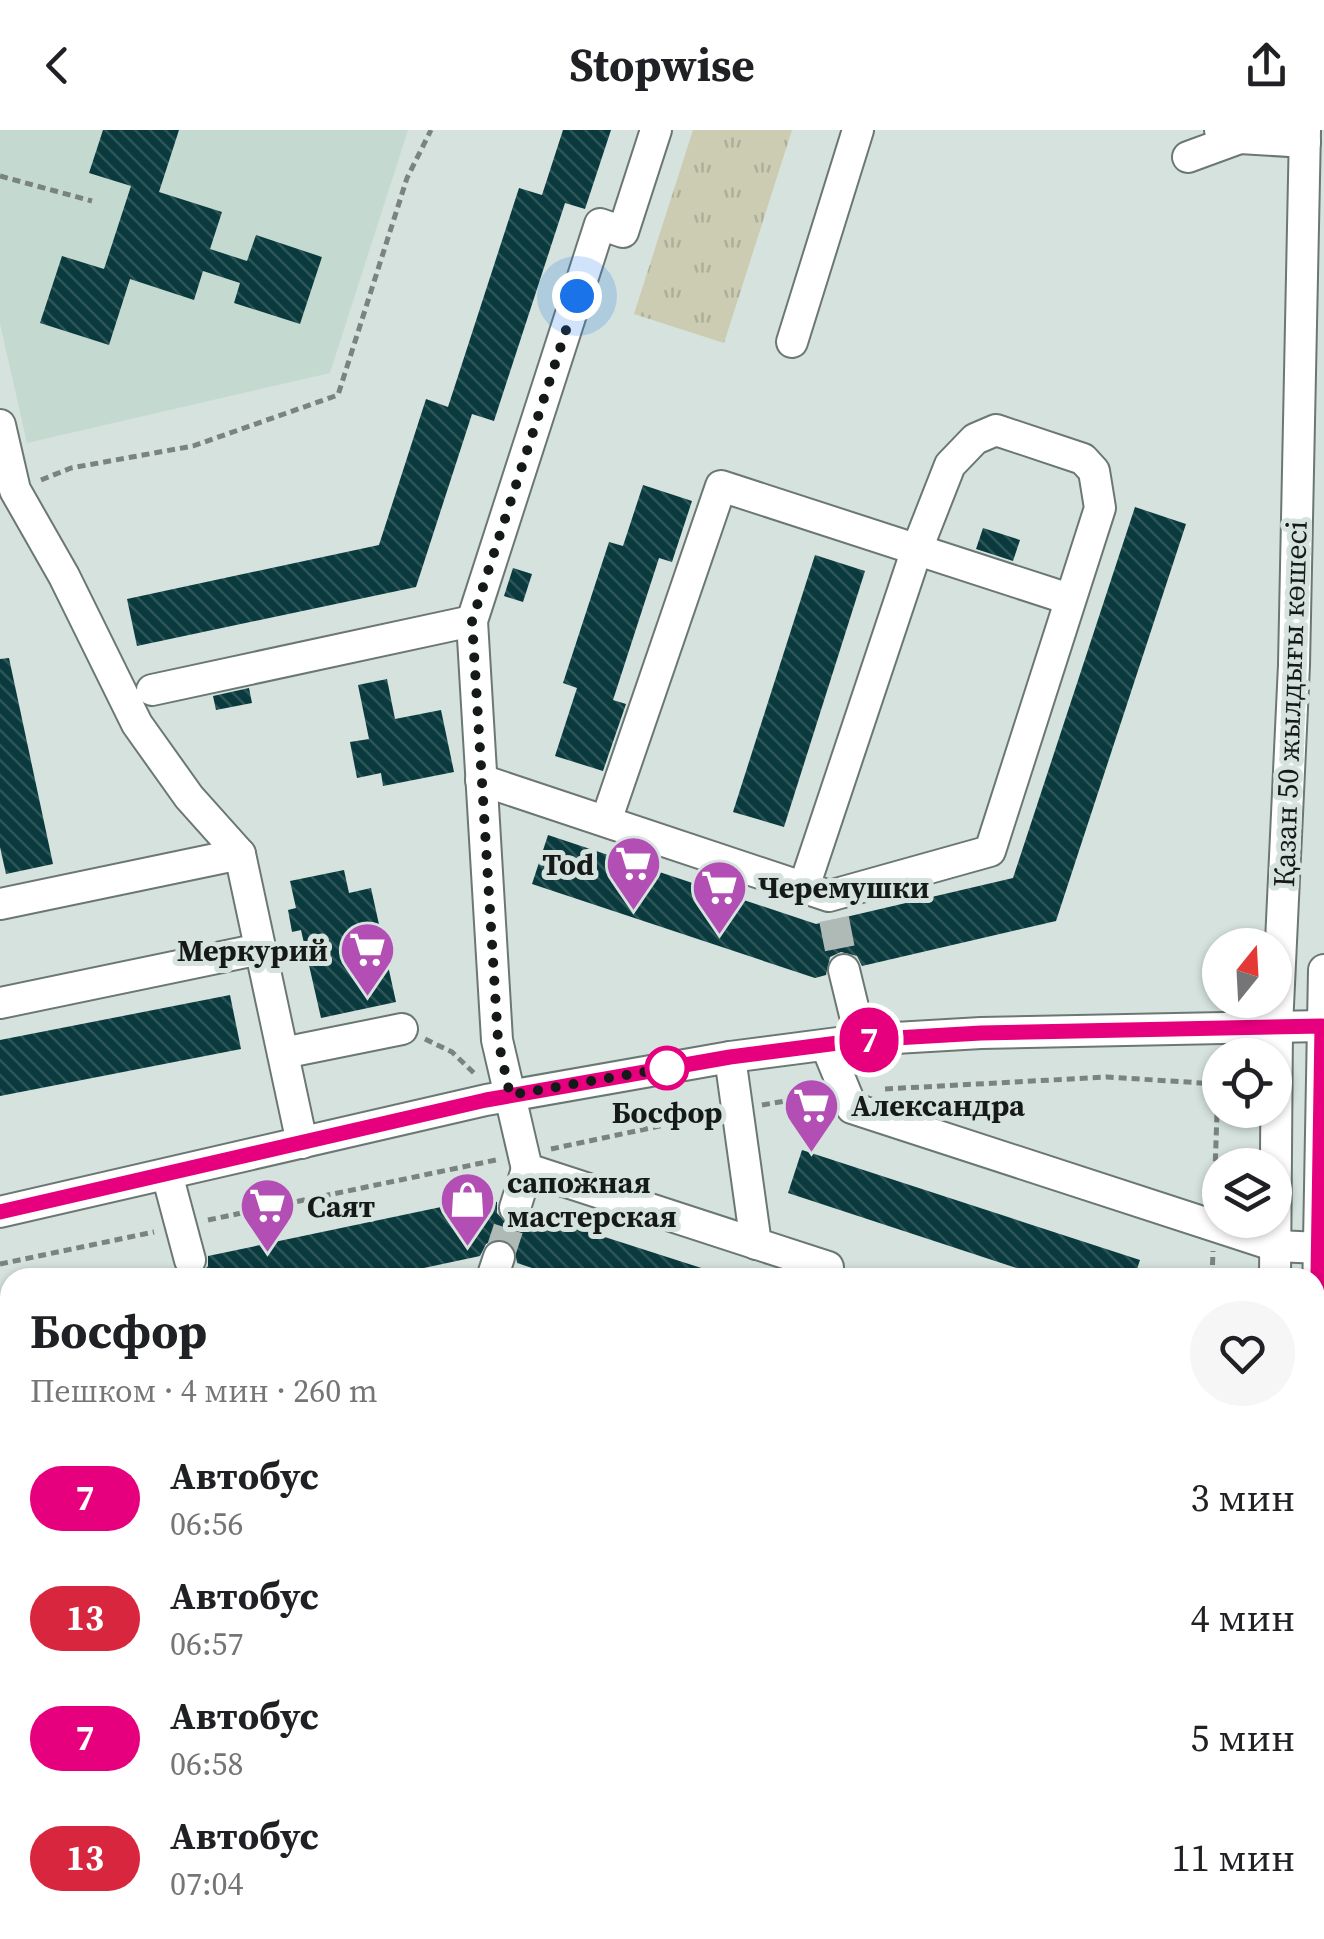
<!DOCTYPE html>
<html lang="ru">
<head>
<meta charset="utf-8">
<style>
	body { margin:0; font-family:"Source Serif 4",serif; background:#f6f6f6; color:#202124; height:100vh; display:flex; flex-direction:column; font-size:38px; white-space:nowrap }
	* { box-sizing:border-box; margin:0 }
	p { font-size:32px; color:#757577 }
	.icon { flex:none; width:55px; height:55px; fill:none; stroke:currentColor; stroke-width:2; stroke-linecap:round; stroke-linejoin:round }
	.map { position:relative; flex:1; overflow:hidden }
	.details { position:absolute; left:0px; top:1138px; width:1325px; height:672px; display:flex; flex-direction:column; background:#fff; border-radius:30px 30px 0 0; box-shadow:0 2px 8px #0004 }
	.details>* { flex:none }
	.badge { padding:0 20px; border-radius:32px; font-size:35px; line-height:65px }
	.needle { width:65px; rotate:18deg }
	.buttons { position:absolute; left:1202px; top:798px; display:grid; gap:20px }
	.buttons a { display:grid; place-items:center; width:90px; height:90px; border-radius:50%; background:#fff; box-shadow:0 2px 8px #0004; font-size:50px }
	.you { position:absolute; width:50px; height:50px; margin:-25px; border:8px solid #fff; border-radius:50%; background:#1a73e8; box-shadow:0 0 0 15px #1a73e833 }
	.map>.badge { position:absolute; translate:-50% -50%; box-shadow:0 0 0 5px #fff }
	.round { display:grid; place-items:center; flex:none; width:105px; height:105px; border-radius:52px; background:#f6f6f6 }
	.headline { display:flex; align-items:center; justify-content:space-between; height:170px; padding:0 30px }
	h1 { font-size:48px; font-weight:700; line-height:75px }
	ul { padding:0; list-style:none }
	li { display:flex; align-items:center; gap:30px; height:120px; padding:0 30px }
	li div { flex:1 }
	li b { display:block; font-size:38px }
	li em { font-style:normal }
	li .badge { min-width:110px; font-weight:700; text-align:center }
	header { display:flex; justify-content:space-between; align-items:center; height:130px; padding:0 30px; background:#fff; font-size:45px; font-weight:700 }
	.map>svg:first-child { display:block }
	.built { fill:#c4dad1 }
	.park { fill:url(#park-tufts) }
	.building { fill:url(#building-back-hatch) }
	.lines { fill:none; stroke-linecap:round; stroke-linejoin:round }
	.minor-tunnel { stroke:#afbab6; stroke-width:30; stroke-dasharray:30 15; stroke-linecap:butt }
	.minor-casing { stroke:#6b7772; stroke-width:34 }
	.path { stroke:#7a837f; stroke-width:5; stroke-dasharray:8 5; stroke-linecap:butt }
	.minor { stroke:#fff; stroke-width:30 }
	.line-casing { stroke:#fff; stroke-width:22 }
	.line { stroke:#e6007e; stroke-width:15 }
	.walk { stroke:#151a18; stroke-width:10; stroke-dasharray:0 18 }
	.stop-dot { fill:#fff; stroke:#e6007e; stroke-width:5 }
	.labels { text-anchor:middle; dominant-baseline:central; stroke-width:10; stroke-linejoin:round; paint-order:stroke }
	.street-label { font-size:30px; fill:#151a18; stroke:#d5e2dd }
	.poi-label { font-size:30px; font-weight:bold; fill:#151a18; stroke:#d5e2dd; text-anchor:start }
	.stop-label { font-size:30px; font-weight:bold; fill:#151a18; stroke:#d5e2dd }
</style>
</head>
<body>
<header><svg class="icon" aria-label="back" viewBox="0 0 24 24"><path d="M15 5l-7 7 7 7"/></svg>Stopwise<svg class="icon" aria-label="share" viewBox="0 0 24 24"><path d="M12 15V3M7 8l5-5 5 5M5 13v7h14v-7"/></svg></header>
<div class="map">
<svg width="1324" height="1809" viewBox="0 0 1324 1809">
	<defs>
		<pattern id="park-tufts" width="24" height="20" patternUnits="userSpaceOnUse" patternTransform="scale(2.5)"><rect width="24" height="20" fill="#cbccb2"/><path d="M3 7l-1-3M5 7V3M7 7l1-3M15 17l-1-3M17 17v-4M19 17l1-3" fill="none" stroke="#adaf98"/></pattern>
		<pattern id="building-back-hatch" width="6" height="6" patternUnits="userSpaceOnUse" patternTransform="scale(2.5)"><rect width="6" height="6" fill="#0a3a3e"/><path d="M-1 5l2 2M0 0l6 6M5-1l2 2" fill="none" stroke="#2d5457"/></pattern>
	</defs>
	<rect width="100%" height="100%" fill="#d5e2dd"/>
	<path class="built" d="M0,0H408L330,243L27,313L0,194Z"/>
	<path class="park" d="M693,0H792L724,213L634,184Z"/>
	<g class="building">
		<path d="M103,0H179L159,62L222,82L210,119L247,131L256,105L322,127L300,194L234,173L240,153L203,141L194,170L130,149L109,215L40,193L62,126L104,139L131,56L89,43Z"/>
		<path d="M563,0H611L585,79L565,73L494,291L472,284L416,457L137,516L127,469L379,415L426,269L448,277L519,58L542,65Z"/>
		<path d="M643,355L692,371L672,432L659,428L613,570L626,574L603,641L555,626L577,558L563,553L609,412L623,416Z"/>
		<path d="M1135,377L1186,394L1056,791L862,836L857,826L841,822L830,827L826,845L815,848L532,754L548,705L816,794L1013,748Z"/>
		<path d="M983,398L1020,410L1013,431L976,419Z"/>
		<path d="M815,425L865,441L784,697L733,682Z"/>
		<path d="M513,438L532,444L523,472L504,466Z"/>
		<path d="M9,528L53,734L6,744L0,717V529Z"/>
		<path d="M387,549L395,589L441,580L454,642L383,656L381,643L357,648L350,612L369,609L358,555Z"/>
		<path d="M249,558L252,573L216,580L213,566Z"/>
		<path d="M344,740L349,763L371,758L396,872L321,888L301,800L292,802L288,780L296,778L290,751Z"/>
		<path d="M230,865L241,919L0,966V910Z"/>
		<path d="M802,1020L1140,1130L1134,1148H1047L788,1063Z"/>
		<path d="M484,1068L497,1072V1083L509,1096H520L533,1084L717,1143L716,1148H562L517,1133L514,1115L496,1109L486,1114L480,1126L377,1148H196L208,1136V1126Z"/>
	</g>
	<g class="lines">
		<g class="minor-tunnel">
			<path d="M834,789L844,840"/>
			<path d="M499,1127L515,1078"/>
			<path d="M0,1611L10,1581"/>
		</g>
		<defs>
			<g id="minor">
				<path d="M656,0L623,102L600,94L472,491L497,910L527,1039L828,1137L825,1148"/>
				<path d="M1220,0L1240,8L1305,12"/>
				<path d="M1188,27L1240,8"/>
				<path d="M792,212L858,0"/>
				<path d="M0,295L15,360L64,446L137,594L189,667L240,724"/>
				<path d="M152,560L472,491"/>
				<path d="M481,650L829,766L990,721L1100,378L1094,341L1083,329L996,300L975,309L950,335L917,419L804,757"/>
				<path d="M606,691L721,356L1069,469"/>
				<path d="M0,774L240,724L302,1013"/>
				<path d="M844,840L861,910"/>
				<path d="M0,873L260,819"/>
				<path d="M826,915L852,978L1276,1116L1321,1118"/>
				<path d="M283,923L402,899"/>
				<path d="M730,927L756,1114"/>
				<path d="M167,1044L190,1130"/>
				<path d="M515,1078L527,1039"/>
				<path d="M0,1082L486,970L730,927L861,910L981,903L1324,896"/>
				<path d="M492,1148L499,1127"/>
				<path d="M1275,1148L1277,897L1294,535L1305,0"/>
				<path d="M1315,1331L1324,840"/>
				<path d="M0,1352L10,1380"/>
				<path d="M0,1520L10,1518"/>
				<path d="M870,1800L898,1809"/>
				<path d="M364,1809L367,1800"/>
				<path d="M489,1809L492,1800"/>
				<path d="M772,1809L774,1800"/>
				<path d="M1257,1809V1800"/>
				<path d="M1303,1809V1800"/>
			</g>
		</defs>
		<use href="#minor" class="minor-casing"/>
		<g class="path">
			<path d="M0,46L92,71"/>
			<path d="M41,350L71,338L193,316L338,265L407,48L431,0"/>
			<path d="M425,909L452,922L476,945"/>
			<path d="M885,959L1107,947L1218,954L1214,1070"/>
			<path d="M762,975L820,965"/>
			<path d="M551,1019L712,985"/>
			<path d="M208,1090L496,1030"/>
			<path d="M0,1134L154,1102"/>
			<path d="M1212,1148L1213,1121"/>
			<path d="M1192,1809V1800"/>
		</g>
		<use href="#minor" class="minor"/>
	</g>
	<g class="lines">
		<defs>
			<path id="line" d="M0,1082L486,970L730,927L861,910L981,903L1322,896L1315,1330"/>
		</defs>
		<use href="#line" class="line-casing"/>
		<use href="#line" class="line"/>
		<path class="walk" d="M577,166L472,491L498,910L510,965L667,938"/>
	</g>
	<defs>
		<symbol id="supermarket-pin" viewBox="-11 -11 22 30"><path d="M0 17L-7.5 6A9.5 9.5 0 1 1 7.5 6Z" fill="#b34fb4" stroke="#d5e2dd"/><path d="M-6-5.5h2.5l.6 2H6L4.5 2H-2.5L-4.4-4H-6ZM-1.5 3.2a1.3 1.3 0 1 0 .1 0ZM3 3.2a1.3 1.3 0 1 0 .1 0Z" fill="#fff"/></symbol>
		<symbol id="shop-pin" viewBox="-11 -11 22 30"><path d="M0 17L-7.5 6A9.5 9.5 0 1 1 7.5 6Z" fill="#b34fb4" stroke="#d5e2dd"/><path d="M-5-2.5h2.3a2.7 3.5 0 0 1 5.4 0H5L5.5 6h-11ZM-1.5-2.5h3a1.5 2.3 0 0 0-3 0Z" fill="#fff"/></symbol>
	</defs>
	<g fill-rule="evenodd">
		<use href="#supermarket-pin" x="602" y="702" width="63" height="86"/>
		<use href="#supermarket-pin" x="688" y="726" width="63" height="86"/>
		<use href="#supermarket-pin" x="336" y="788" width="63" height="86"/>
		<use href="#supermarket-pin" x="780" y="944" width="63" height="86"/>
		<use href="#shop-pin" x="436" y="1038" width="63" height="86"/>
		<use href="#supermarket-pin" x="236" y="1044" width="63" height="86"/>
	</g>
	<circle class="stop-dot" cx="667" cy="938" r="20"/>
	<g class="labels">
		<g class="street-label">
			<text transform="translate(1290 574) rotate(-88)">Қазан 50 жылдығы көшесі</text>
		</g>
		<g class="poi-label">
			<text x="594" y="734" text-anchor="end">Tod</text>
			<text x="758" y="757">Черемушки</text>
			<text x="328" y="820" text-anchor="end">Меркурий</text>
			<text x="851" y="975">Александра</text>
			<text x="507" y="1052">сапожная<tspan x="507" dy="34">мастерская</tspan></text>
			<text x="307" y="1076">Саят</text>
		</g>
		<g class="stop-label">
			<text x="667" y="982">Босфор</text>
		</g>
	</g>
</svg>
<div class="buttons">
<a><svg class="needle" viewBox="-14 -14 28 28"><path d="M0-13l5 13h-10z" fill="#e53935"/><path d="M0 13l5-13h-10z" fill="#757577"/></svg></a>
<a><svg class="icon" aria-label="locate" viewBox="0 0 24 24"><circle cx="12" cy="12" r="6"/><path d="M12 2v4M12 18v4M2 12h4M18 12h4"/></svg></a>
<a><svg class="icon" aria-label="layers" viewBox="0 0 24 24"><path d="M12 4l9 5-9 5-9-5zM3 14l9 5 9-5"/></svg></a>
</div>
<div class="you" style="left:577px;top:166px"></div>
<b class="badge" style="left:869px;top:910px;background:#e6007e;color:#fff">7</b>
<section class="details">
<div class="headline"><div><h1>Босфор</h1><p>Пешком · 4 мин · 260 m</p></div><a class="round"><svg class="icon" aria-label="heart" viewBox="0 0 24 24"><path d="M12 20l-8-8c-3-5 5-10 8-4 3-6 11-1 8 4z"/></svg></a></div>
<ul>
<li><span class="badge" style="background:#e6007e;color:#fff">7</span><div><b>Автобус</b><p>06:56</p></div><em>3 мин</em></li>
<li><span class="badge" style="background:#d7263d;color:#fff">13</span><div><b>Автобус</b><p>06:57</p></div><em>4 мин</em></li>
<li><span class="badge" style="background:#e6007e;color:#fff">7</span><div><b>Автобус</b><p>06:58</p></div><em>5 мин</em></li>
<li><span class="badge" style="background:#d7263d;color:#fff">13</span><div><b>Автобус</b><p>07:04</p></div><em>11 мин</em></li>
</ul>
</section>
</div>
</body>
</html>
